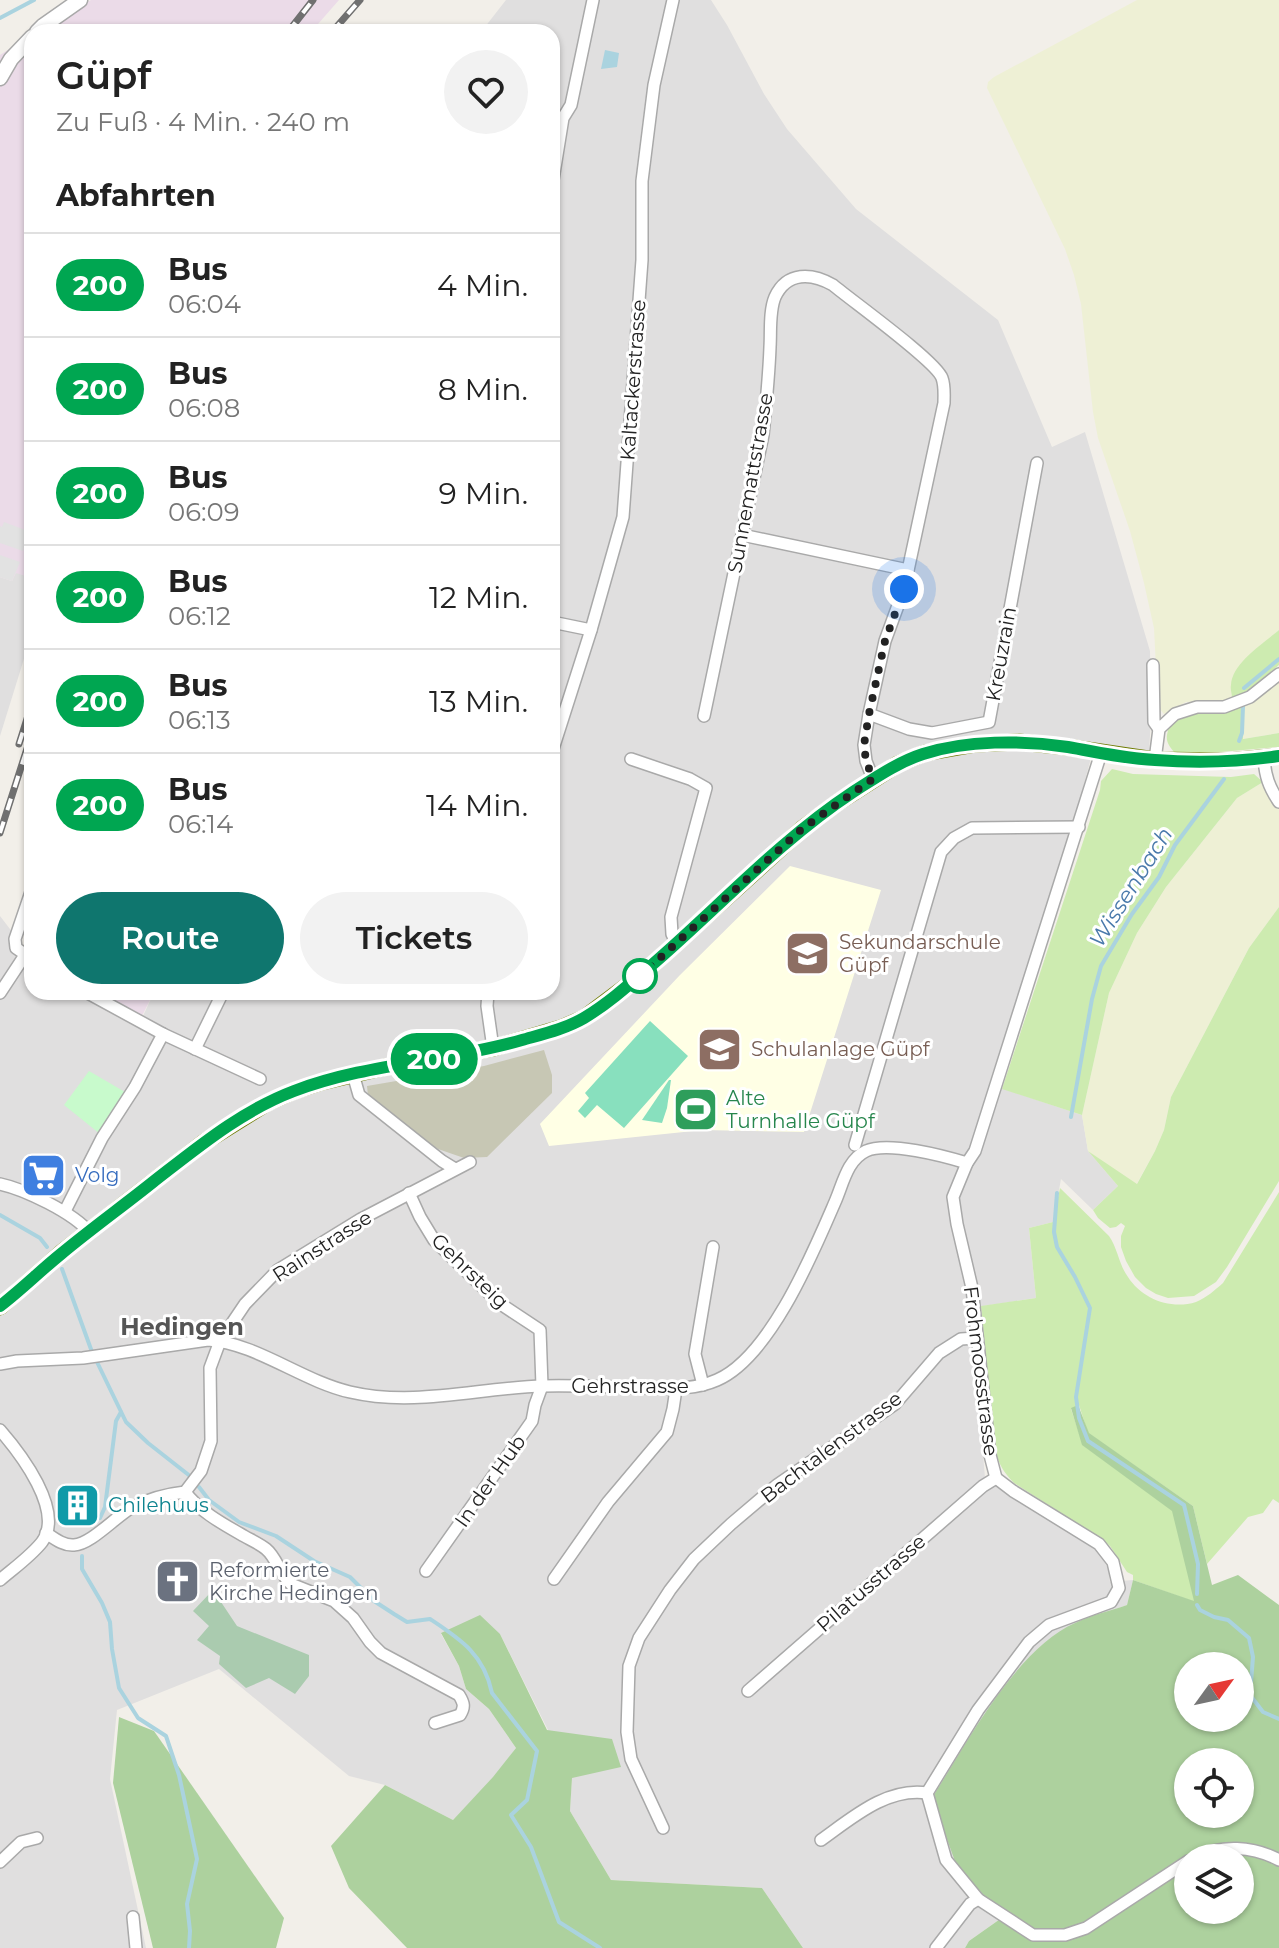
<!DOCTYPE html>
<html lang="de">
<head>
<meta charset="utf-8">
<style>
	body { margin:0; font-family:Montserrat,sans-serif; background:#f2f2f2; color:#222; height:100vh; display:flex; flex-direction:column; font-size:30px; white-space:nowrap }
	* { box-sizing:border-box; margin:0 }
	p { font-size:26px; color:#767676 }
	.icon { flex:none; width:44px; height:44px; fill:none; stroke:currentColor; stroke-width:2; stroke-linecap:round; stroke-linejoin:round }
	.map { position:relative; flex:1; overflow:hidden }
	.drawer { position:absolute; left:24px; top:24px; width:536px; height:976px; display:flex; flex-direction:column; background:#fff; border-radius:24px; box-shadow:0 2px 6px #0004 }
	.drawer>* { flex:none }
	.badge { padding:0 16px; border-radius:26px; font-size:28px; line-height:52px }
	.needle { width:52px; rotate:57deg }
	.controls { position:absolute; left:1174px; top:1652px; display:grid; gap:16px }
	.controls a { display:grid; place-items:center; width:80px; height:80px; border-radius:50%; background:#fff; box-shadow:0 2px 6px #0004; font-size:40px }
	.you { position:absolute; width:40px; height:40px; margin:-20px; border:6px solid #fff; border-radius:50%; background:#1a73e8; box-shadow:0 0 0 12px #1a73e833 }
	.map>.badge { position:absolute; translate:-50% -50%; box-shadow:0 0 0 4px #fff }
	h2 { padding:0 32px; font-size:30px; line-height:72px }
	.round { display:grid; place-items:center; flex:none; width:84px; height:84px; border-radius:42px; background:#f2f2f2 }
	.overview { display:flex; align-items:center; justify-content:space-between; height:136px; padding:0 32px }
	h1 { font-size:38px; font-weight:600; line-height:60px }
	.button { display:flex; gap:16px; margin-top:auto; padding:16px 32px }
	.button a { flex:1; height:92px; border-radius:48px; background:#0f766e; color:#fff; font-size:32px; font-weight:600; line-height:92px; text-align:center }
	.button a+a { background:#f2f2f2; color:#222 }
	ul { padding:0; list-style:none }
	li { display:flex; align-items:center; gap:24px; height:104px; padding:0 32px; border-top:2px solid #e0e0e0 }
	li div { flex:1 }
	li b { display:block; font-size:30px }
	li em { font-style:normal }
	li .badge { min-width:88px; font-weight:700; text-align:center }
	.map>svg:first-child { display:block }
	.residential { fill:#e0dfdf }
	.industrial { fill:#ebdbe8 }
	.education { fill:#ffffe5 }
	.construction { fill:#c7c7b4 }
	.farmland { fill:#eef0d5 }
	.grass { fill:#cdebb0 }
	.forest { fill:#add19e; fill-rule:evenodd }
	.cemetery { fill:#aacbaf }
	.park { fill:#c8facc }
	.pitch { fill:#88e0be }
	.parking { fill:#e2e2e2 }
	.water { fill:#aad3df }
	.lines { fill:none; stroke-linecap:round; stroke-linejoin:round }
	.stream { stroke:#aad3df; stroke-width:4 }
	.minor-casing { stroke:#a9a9a9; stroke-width:14 }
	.tertiary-casing { stroke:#a9a9a9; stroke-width:17 }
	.secondary-casing { stroke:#707d05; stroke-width:17 }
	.minor { stroke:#fff; stroke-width:11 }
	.tertiary { stroke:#fff; stroke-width:14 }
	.secondary { stroke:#f7fabf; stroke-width:14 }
	.rail-casing { stroke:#707070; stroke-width:7 }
	.rail { stroke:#fff; stroke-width:4; stroke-dasharray:12; stroke-linecap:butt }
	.line-casing { stroke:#fff; stroke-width:18 }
	.line { stroke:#00a651; stroke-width:12 }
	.walk { stroke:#222; stroke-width:8; stroke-dasharray:0 14.4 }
	.stop-dot { fill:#fff; stroke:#00a651; stroke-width:4 }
	.labels { text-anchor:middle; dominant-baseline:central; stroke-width:6; stroke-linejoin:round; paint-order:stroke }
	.street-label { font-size:20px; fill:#222; stroke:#fff }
	.education-label { font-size:20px; fill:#785e54; stroke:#fff; text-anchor:start }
	.leisure-label { font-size:20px; fill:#27864d; stroke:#fff; text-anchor:start }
	.shop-label { font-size:20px; fill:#366cbe; stroke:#fff; text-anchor:start }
	.culture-label { font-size:20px; fill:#0d838f; stroke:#fff; text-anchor:start }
	.worship-label { font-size:20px; fill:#5b616d; stroke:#fff; text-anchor:start }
	.water-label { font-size:22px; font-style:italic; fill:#4a7aab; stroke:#fff }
	.quarter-label { font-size:24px; font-weight:bold; fill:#555; stroke:#fff }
</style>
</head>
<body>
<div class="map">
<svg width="1279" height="1948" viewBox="0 0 1279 1948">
	<rect width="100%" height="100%" fill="#f2efe9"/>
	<g class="residential">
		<path d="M506,0H711L727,25L764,94L787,129L856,209L998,320L1052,447L1085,432L1150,651L1151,718L1149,752L1095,743L1069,840L989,1084L1082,1115L1088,1151L1118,1186L1093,1210L1061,1179L1053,1222L1029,1228L1036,1298L971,1308L985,1478L1096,1548L1108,1568L1110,1582L1133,1580L1127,1605L1073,1624L1003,1917L969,1941L965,1948H803L762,1888L611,1880L570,1811L572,1778L500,1634H441L459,1666L466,1689L489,1709L516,1748L494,1777L453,1820L385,1785L349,1776L219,1669L117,1710L110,1779L146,1948H0V916L23,946L32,951V992H95L143,1016L154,992H552V32H481Z"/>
		<path d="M16,572L32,578V633L0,736V577L12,581Z"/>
	</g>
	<g class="industrial">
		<path d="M91,0H339L311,32H36Z"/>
		<path d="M32,34V578L16,573L12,581L0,577V55Z"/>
		<path d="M95,992H154L142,1016Z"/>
	</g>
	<path class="education" d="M790,866L881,890L804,1132L703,1130L549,1146L540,1124L680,975Z"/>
	<path class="construction" d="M544,1050L552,1075V1093L487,1157L464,1158L438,1149L406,1127L368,1096L367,1086L484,1066Z"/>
	<g class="farmland">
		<path d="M1137,0H1279V630L1251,654L1231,685L1232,698L1221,701L1186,702L1164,714L1158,707L1154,628L1144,583L1130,531L1098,438L1093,412L1081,304L1074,275L1065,249L987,88L988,82L994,77Z"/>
		<path d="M1279,681V733L1242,739L1243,707Z"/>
		<path d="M1263,782L1279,807V907L1249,948L1171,1097L1164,1130L1155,1151L1136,1185L1088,1151L1082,1115L1109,993L1137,933L1166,887L1237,798Z"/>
	</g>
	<g class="grass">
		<path d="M1279,630V665L1245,693L1232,698C1232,694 1230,689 1231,685C1232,663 1264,643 1279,630Z"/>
		<path d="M1243,707V739L1279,733V747L1209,753L1174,752C1169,746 1166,742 1167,735C1170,709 1206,714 1224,712C1230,711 1237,709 1243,707Z"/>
		<path d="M1112,769L1133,774L1231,777L1254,774L1263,782L1237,798L1166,887L1137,933L1109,993L1082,1115L1002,1089L1100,790L1101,781Z"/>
		<path d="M1279,907V1181L1227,1267L1216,1282L1194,1296L1168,1298L1156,1294L1146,1288L1135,1277L1126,1261L1121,1247V1236L1125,1226L1121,1223L1116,1227L1110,1228L1098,1218L1093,1210L1118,1186L1088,1151L1137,1184L1155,1151L1164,1130L1171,1097L1249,948Z"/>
		<path d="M1060,1188L1109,1236C1118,1249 1119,1265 1128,1277C1142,1299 1171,1310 1196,1302C1206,1298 1215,1290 1223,1283L1279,1192V1503L1273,1499L1263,1513L1248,1517L1207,1564L1193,1506L1088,1433L1079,1405L1071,1409L1083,1445L1173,1511L1195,1602L1133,1580V1575L1127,1572L1110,1546L1100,1538L1014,1483C1004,1473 999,1464 995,1451L981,1306L1036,1298L1029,1228L1053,1222Z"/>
	</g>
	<g class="forest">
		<path d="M1078,1405L1089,1433L1193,1506L1212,1585L1238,1575L1279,1605V1948H965L969,1941L1003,1917L956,1864L932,1798C966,1744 1016,1649 1075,1623C1091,1615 1110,1611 1127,1605L1133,1580L1194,1601L1172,1511L1082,1445L1071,1408ZM1188,1666H1240V1718H1188ZM1188,1762H1240V1814H1188ZM1188,1858H1240V1910H1188Z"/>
		<path d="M480,1615L500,1634L547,1730L612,1739L621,1767L572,1778L570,1811L611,1880L762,1888L803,1948H407L349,1888L331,1846L385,1785L453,1820L493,1777L516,1748L489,1709L466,1689L459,1666L441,1633Z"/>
		<path d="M119,1717L154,1731L284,1918L276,1948H153L113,1783Z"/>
	</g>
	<path class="cemetery" d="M211,1592L219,1599L237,1626L309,1655V1676L295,1694L269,1678L246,1688L219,1664L220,1656L197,1640L209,1626L193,1611Z"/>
	<path class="park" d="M89,1071L125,1092L100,1134L64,1105Z"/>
	<g class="pitch">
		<path d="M650,1021L688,1056L624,1128L597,1105L585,1118L578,1111L589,1098L585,1093Z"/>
		<path d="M669,1080H671L667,1108L662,1123L642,1120Z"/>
	</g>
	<g class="parking">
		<path d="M4,522L28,531L23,551L0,543V526L2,527Z"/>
		<path d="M0,555L20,562L12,581L0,577Z"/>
	</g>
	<path class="water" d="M605,50L619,53L617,67L601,69Z"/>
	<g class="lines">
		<g class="stream">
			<path d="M0,18L34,0"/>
			<path d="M1244,688L1279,659"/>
			<path d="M1239,741L1242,733L1243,706"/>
			<path d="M1071,1117L1092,999L1101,966L1132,914L1159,877L1175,845L1224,779"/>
			<path d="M1057,1193L1054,1232L1057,1247L1075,1277L1090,1308L1076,1397L1079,1418L1088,1441L1184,1505L1198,1564L1197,1594"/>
			<path d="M0,1215L40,1238L47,1247"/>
			<path d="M62,1269L92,1352"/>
			<path d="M97,1362L126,1422L148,1443L190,1476"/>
			<path d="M199,1487L209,1500L239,1522L276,1536L314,1561L350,1577L374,1601L394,1614L407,1622L430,1619C460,1639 484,1654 492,1693L537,1751L527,1800L511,1815L531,1847L559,1922L600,1948"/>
			<path d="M100,1518L105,1507L116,1421L121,1412"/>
			<path d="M82,1556V1569L102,1603L110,1622L112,1649L119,1688L138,1718L166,1736L179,1775L197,1859L187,1904L190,1931L189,1948"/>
			<path d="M1197,1605L1200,1610L1214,1617L1228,1620L1249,1638L1253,1657L1250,1695L1263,1712L1279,1719"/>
		</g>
		<defs>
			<g id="minor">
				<path d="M552,186L563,118L571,105L593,0"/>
				<path d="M742,535L908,570"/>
				<path d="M552,622L591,630"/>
				<path d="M1153,665L1154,722L1159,729"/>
				<path d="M869,714L909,729L932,733L989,722L1037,463"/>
				<path d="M704,716L763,435C766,405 769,376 770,347C771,332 769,311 775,297C787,271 812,273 833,285C852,301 936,361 942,378C945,386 944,395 944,403L904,589L885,641L869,714L864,745L866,761L873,779"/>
				<path d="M552,752L591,630L623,517L642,260V181L654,85L673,0"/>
				<path d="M1101,753L975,1151L967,1163L953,1197L957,1224L972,1288L990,1455L996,1478L1013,1491L1099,1544L1113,1562L1119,1588L1111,1602L1049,1625L1029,1642L978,1710L927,1793L946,1860L978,1899L1033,1935H1065L1086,1928L1188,1861"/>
				<path d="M1264,758C1265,776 1269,787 1279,802"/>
				<path d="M631,759L690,779L706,788L671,917L672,934L677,944"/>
				<path d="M1155,760L1159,729L1175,714L1197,707H1224L1250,697L1279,674"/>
				<path d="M32,889L15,939L16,948L32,959"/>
				<path d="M86,992L163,1034L260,1079"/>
				<path d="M488,992L487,1006L493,1048"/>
				<path d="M0,993L25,955"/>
				<path d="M195,1049L223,992"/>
				<path d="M353,1074L359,1095L442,1161L455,1169"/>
				<path d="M855,1145L941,852L954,838L972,828L1079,827"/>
				<path d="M0,1184C24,1189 74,1213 90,1233"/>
				<path d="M409,1193L420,1217L434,1240L499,1303L540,1330L542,1386L535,1405L532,1421L426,1571"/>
				<path d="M65,1211L102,1138L135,1087L163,1034"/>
				<path d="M0,1364L17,1361L83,1358L208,1340C256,1343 302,1381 350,1392C414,1407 478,1388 543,1386C575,1385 607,1387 640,1388C666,1388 692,1391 717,1380C770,1357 813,1253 835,1202C843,1184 847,1160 866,1151C888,1141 944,1156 967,1163"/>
				<path d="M703,1385L695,1354L713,1247"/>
				<path d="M0,1430C20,1453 65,1511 42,1542C31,1556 14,1568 0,1580"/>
				<path d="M185,1492C199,1511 223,1524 244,1536C251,1540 260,1544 266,1549C277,1558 280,1575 291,1584L334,1601L353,1618L370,1642L381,1653L459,1695C464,1703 465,1707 460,1715L435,1723"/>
				<path d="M46,1533C55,1539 64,1546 74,1545C91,1544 114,1518 131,1508C146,1500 167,1494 185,1492L201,1471L211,1441L210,1368L220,1341L245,1304L278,1270L361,1219L470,1162"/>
				<path d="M554,1579L608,1502L667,1432L673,1409L676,1389"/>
				<path d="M748,1691L983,1486L996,1478"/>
				<path d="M663,1828L631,1759L627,1732L629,1666L639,1638L670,1590L694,1559L731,1524L777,1485L895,1404L939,1353L961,1339L976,1338"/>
				<path d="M821,1840C852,1818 887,1787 927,1793"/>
				<path d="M1195,1858C1221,1844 1253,1846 1279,1860"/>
				<path d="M0,1862L21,1842L37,1838"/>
				<path d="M133,1917L136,1948"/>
				<path d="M936,1948L970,1904L978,1899"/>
			</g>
			<g id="tertiary">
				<path d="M37,32L43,26L80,0"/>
				<path d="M0,78L11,59L32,37"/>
			</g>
			<path id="secondary" d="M0,1307L61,1253L203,1143L267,1103L294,1091L322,1082L394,1065L493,1048L561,1028L584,1018L640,976L803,828L837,803L898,764L925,753L976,744L1019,742L1067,747L1155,760L1228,761L1279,756"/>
		</defs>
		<use href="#minor" class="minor-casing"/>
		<use href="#tertiary" class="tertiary-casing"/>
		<use href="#secondary" class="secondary-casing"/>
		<use href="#minor" class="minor"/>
		<use href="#tertiary" class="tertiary"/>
		<use href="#secondary" class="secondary"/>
		<defs>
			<g id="rail">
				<path d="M288,32L313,0"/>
				<path d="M332,32L360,0"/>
				<path d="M19,744L32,703"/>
				<path d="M0,833L32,733"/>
			</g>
		</defs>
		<use href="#rail" class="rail-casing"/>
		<use href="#rail" class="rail"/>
	</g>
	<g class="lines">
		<defs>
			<path id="line" d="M0,1306C21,1290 40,1271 61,1254C91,1229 123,1206 153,1182C197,1148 241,1111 294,1091C367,1063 447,1062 522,1040C543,1034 565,1029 584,1018C609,1003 631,983 653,964C719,907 779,841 853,792C875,778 898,762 923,754C966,740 1023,740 1068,747C1097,752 1126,759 1155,760C1196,763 1238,762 1279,756"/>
		</defs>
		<use href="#line" class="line-casing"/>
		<use href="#line" class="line"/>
		<path class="walk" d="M640,976L803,828L873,779L866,761L864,745L869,714L885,641L904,589"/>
	</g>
	<defs>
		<symbol id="school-square" viewBox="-11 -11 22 22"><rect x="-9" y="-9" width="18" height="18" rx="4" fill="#8d6e63" stroke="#fff"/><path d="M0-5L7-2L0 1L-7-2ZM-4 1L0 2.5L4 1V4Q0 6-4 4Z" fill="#fff"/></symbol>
		<symbol id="stadium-square" viewBox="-11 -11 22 22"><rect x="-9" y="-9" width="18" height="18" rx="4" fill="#2e9e5b" stroke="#fff"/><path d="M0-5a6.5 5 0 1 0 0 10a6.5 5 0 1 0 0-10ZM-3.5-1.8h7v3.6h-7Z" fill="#fff"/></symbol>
		<symbol id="supermarket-square" viewBox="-11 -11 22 22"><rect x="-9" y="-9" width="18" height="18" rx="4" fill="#3f7fe0" stroke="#fff"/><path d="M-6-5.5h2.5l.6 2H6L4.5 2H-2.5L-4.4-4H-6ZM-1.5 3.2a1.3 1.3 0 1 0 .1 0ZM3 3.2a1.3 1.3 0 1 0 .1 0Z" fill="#fff"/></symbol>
		<symbol id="building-square" viewBox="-11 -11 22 22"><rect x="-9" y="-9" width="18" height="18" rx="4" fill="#0f9aa8" stroke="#fff"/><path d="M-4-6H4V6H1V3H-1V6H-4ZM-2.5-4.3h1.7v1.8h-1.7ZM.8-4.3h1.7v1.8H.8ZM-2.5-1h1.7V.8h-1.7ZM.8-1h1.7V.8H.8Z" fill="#fff"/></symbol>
		<symbol id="church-square" viewBox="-11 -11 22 22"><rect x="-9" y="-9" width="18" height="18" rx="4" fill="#6b7280" stroke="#fff"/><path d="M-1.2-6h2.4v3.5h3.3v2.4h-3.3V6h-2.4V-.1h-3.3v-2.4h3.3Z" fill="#fff"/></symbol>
	</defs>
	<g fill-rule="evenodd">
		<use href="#school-square" x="782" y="928" width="51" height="51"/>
		<use href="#school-square" x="694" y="1024" width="51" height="51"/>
		<use href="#stadium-square" x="670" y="1084" width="51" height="51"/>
		<use href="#supermarket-square" x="18" y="1150" width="51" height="51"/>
		<use href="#building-square" x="52" y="1480" width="51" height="51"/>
		<use href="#church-square" x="152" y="1556" width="51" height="51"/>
	</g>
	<circle class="stop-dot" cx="640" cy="976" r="16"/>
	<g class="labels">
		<g class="street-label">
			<text transform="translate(633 380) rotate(-86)">Kaltackerstrasse</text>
			<text transform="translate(750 483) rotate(-80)">Sunnemattstrasse</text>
			<text transform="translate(1001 654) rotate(-80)">Kreuzrain</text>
			<text transform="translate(322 1246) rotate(-33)">Rainstrasse</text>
			<text transform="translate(470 1271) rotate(44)">Gehrsteig</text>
			<text transform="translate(981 1371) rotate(83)">Frohmoosstrasse</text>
			<text x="630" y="1386">Gehrstrasse</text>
			<text transform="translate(831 1447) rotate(-37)">Bachtalenstrasse</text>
			<text transform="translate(490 1481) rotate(-55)">In der Hub</text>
			<text transform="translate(871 1583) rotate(-41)">Pilatusstrasse</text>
		</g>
		<g class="education-label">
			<text x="839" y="942">Sekundarschule<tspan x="839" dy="23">Güpf</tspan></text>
			<text x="751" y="1049">Schulanlage Güpf</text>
		</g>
		<g class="leisure-label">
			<text x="726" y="1098">Alte<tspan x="726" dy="23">Turnhalle Güpf</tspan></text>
		</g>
		<g class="shop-label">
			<text x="75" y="1175">Volg</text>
		</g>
		<g class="culture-label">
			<text x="108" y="1505">Chilehuus</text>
		</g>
		<g class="worship-label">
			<text x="209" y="1570">Reformierte<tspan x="209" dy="23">Kirche Hedingen</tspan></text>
		</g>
		<g class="water-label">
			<text transform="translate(1131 887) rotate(-58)">Wissenbach</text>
		</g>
		<g class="quarter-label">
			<text x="182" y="1326">Hedingen</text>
		</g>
	</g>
</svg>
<div class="controls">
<a><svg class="needle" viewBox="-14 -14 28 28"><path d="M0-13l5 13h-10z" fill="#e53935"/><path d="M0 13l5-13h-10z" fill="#767676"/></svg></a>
<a><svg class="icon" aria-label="locate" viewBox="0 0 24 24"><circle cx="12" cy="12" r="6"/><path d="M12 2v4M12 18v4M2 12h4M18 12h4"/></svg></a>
<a><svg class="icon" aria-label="layers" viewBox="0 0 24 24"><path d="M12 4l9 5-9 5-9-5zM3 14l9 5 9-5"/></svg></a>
</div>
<div class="you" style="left:904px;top:589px"></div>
<b class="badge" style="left:434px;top:1059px;background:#00a651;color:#fff">200</b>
<section class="drawer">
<div class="overview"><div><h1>Güpf</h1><p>Zu Fuß · 4 Min. · 240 m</p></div><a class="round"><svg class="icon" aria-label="heart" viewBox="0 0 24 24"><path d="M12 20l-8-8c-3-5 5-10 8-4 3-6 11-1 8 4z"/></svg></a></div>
<h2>Abfahrten</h2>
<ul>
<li><span class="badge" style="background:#00a651;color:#fff">200</span><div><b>Bus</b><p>06:04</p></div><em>4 Min.</em></li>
<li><span class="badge" style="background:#00a651;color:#fff">200</span><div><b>Bus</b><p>06:08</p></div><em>8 Min.</em></li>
<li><span class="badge" style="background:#00a651;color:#fff">200</span><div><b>Bus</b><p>06:09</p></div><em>9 Min.</em></li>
<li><span class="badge" style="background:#00a651;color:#fff">200</span><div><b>Bus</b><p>06:12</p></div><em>12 Min.</em></li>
<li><span class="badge" style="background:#00a651;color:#fff">200</span><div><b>Bus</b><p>06:13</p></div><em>13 Min.</em></li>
<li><span class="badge" style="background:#00a651;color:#fff">200</span><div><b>Bus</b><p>06:14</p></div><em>14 Min.</em></li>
</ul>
<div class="button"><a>Route</a><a>Tickets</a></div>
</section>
</div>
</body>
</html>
